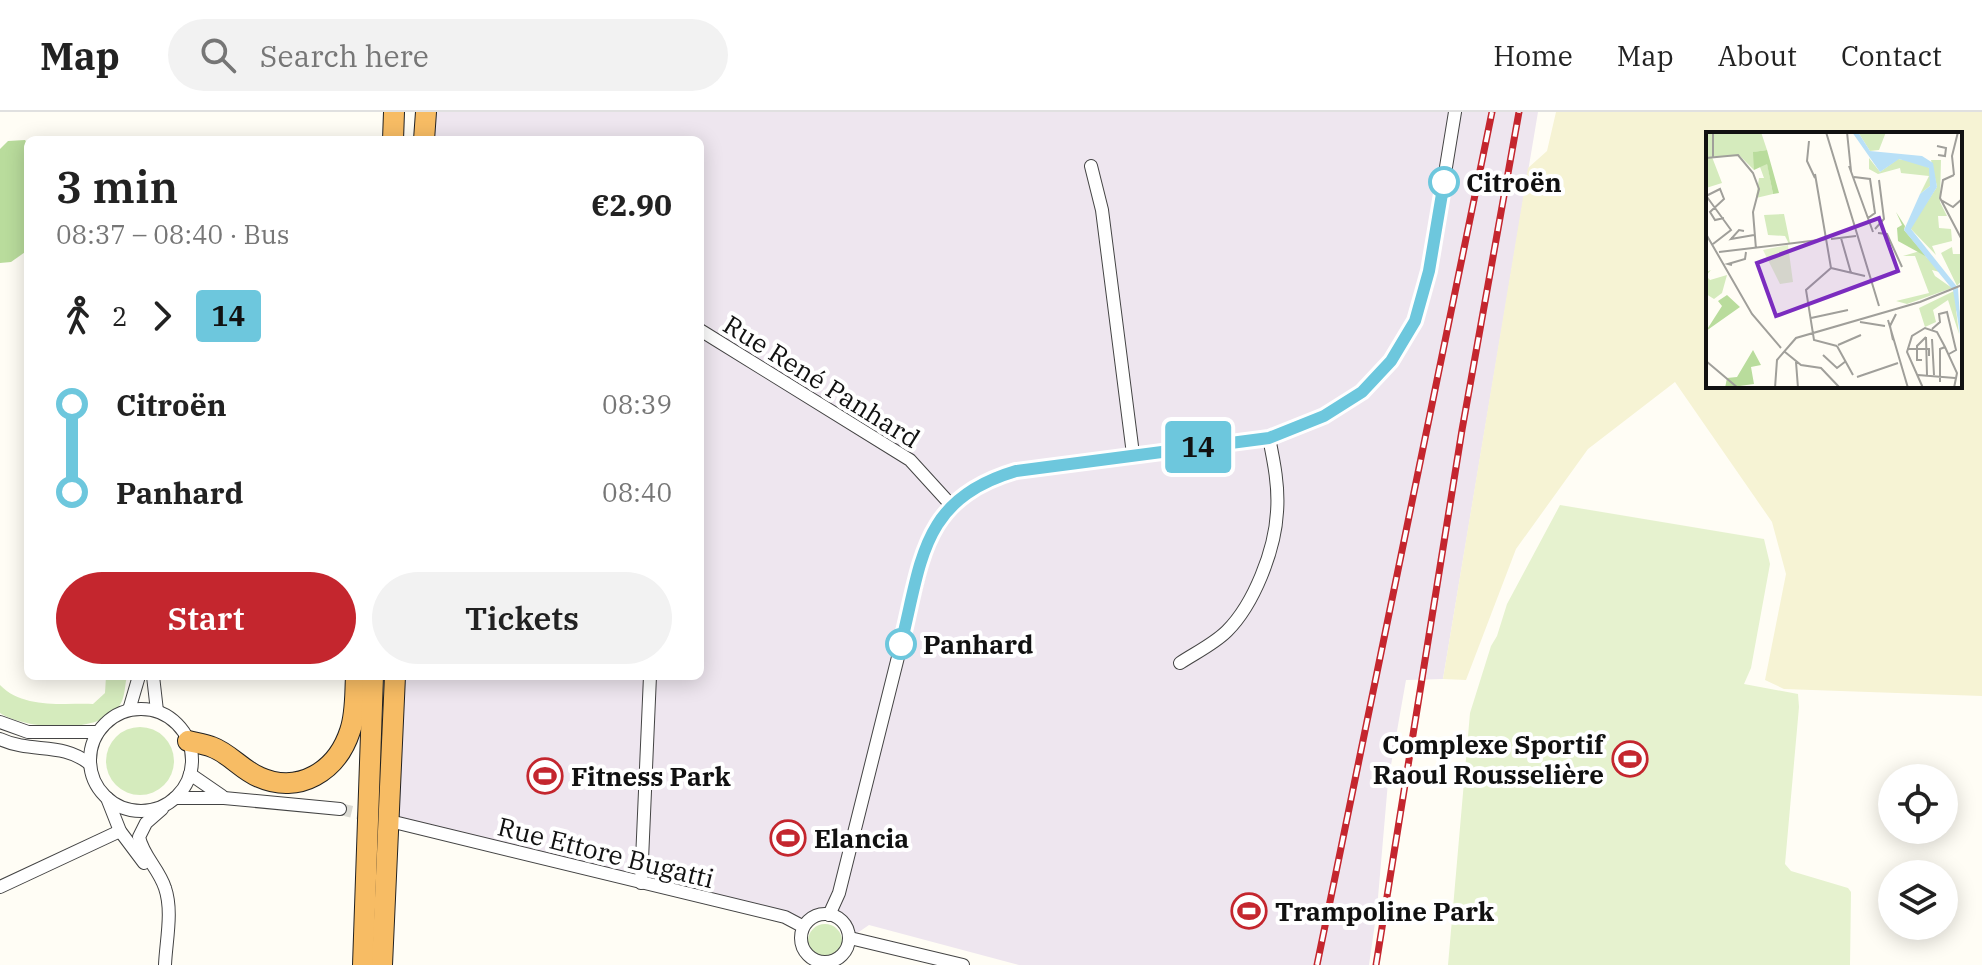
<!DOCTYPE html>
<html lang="en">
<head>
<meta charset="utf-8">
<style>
	body { margin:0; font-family:"IBM Plex Serif",serif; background:#f2f2f2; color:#222; height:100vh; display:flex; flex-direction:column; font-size:30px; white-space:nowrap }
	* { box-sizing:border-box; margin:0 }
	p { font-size:26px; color:#767676 }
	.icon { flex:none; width:44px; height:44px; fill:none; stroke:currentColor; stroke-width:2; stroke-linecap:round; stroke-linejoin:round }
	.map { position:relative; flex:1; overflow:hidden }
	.side { position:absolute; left:24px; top:24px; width:680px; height:544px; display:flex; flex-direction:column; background:#fff; border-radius:12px; box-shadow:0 4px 20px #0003 }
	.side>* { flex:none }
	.badge { padding:0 16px; border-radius:6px; font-size:28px; line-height:52px }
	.controls { position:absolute; left:1878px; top:652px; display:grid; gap:16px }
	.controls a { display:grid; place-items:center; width:80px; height:80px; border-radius:50%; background:#fff; box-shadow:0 4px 20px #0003; font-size:40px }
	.map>.badge { position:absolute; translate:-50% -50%; box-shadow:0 0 0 4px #fff }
	.legs { display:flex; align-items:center; gap:12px; height:88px; padding:0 32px; font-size:26px }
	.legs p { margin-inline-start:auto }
	.overview { display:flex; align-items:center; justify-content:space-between; height:136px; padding:0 32px }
	h1 { font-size:44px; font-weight:600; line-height:60px }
	.button { display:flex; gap:16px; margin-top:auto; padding:16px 32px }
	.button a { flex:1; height:92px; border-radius:48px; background:#c4262e; color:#fff; font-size:32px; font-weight:600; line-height:92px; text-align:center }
	.button a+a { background:#f2f2f2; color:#222 }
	ul { padding:0 32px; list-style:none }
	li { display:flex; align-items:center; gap:28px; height:88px; font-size:30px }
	li i { display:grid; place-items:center; width:12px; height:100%; margin:0 10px; background:currentColor }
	li i::after { content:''; width:20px; height:20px; margin:-10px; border:6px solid; border-radius:50%; background:#fff }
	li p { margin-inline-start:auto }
	li:first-child i { background:linear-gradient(#0000 50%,currentColor 0) }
	li:last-child i { background:linear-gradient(currentColor 50%,#0000 0) }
	header { display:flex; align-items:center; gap:48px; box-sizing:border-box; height:112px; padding:0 40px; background:#fff; border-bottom:2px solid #e0e0e0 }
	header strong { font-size:38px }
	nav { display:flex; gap:44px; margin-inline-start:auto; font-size:28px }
	.search { width:560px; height:72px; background:#f2f2f2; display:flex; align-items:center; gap:20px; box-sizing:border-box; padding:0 28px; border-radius:44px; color:#767676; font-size:30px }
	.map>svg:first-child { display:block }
	.industrial { fill:#eee6ef }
	.farmland { fill:#f6f3d4; fill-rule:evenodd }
	.green { fill:#d5ebbd }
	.forest { fill:#b9dc9c }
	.pitch { fill:#e6f2cf }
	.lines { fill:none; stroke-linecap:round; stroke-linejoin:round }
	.minor-tunnel { stroke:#dbdad3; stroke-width:12; stroke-dasharray:12 6; stroke-linecap:butt }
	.minor-casing { stroke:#444; stroke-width:14 }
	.trunk-casing { stroke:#222; stroke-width:22 }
	.minor { stroke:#fff; stroke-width:12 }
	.trunk { stroke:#f7bc64; stroke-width:20 }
	.rail-casing { stroke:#c4262e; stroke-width:7 }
	.rail { stroke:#fff; stroke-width:4; stroke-dasharray:12; stroke-linecap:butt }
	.line-1-casing { stroke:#fff; stroke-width:18 }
	.line-1 { stroke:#6dc7dd; stroke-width:12 }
	.stop-1-dot { fill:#fff; stroke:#6dc7dd; stroke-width:4 }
	.labels { text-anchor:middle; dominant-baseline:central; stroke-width:8; stroke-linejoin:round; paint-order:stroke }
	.stop-label { font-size:26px; font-weight:bold; fill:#111; stroke:#fff; text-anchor:start }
	.street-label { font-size:26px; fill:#111; stroke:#fff }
	.poi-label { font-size:26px; font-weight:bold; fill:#111; stroke:#fff; text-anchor:start }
	.inset-road { fill:none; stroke:#a09f9a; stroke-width:2 }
	.view { fill:#7b2cbf; fill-opacity:0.15; stroke:#7b2cbf; stroke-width:4 }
	.inset-edge { fill:none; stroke:#111; stroke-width:4 }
</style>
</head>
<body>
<header>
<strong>Map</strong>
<div class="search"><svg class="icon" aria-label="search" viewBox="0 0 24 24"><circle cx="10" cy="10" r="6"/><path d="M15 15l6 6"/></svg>Search here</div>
<nav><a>Home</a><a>Map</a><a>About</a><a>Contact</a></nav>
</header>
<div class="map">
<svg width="1982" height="853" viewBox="0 0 1982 853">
	<rect width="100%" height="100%" fill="#fffdf5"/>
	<path class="industrial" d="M434,0H1538L1443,567L1406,568L1388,670L1377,797L1369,853H1019L869,813L850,826L847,815L833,804H817L804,814L641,771L377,706L389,564H700V28H432Z"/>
	<path class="farmland" d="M1556,0H1982V584L1784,577L1765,568L1786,462L1772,410L1675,270L1588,337L1516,437L1466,568L1443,567L1528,56L1547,39ZM1708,22H1960V274H1708Z"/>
	<g class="green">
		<path d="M106,564H127C125,572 125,582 122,589C107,624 26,618 0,601V573C23,597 62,591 93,592L105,581Z"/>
		<circle cx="140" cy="649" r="34"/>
		<circle cx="825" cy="829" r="17"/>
	</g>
	<path class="forest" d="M25,28L28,32V138L11,150L0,151V37L8,29Z"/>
	<path class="pitch" d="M1560,393L1764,427L1770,452L1751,556L1744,572L1798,582L1799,595L1785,752L1791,759L1848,776L1851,780L1850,853H1448L1470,601L1491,534L1497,524L1507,492Z"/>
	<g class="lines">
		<path class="minor-tunnel" d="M340,697L395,710"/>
		<defs>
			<g id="minor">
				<path d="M1091,54L1102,98L1133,342"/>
				<path d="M700,218L910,348L951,393"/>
				<path d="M1180,551C1195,541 1214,532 1227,519C1254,492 1275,438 1277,400C1279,375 1274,350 1269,326"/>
				<path d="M153,564L157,599"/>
				<circle cx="141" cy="648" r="51"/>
				<path d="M129,598L139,564"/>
				<path d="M0,610L28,620H98"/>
				<path d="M0,627C32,642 61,629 90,652"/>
				<path d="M190,662L222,684"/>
				<path d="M107,686L120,719L144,751"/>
				<path d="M175,686H224L340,697"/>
				<path d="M162,697L146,711L139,725C143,744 159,757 165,776C173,799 166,829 165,853"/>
				<path d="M398,711L785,805L802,814"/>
				<path d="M641,771L650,564"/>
				<path d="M0,775L120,719"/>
				<circle cx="825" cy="826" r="24"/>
				<path d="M829,803L839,781L921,453C937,399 963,375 1016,359L1269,326L1324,304L1362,280L1391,249L1415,209L1429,159L1455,0"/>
				<path d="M850,826L963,853"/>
			</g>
			<g id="trunk">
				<path d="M393,28L394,0"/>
				<path d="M424,28L426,0"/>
				<path d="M188,629C196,631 205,632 212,635C229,641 242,658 259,665C299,683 337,659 350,619C356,602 355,582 356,564"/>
				<path d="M363,853L373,564"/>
				<path d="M382,853L395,564"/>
			</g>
		</defs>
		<use href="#minor" class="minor-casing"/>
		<use href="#trunk" class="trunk-casing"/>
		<use href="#minor" class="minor"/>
		<use href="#trunk" class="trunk"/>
		<defs>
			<g id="rail">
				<path d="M1317,853L1492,0"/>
				<path d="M1376,853L1462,318L1519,0"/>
			</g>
		</defs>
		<use href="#rail" class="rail-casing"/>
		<use href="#rail" class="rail"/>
	</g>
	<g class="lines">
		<defs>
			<path id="line-1" d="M901,532C922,448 921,387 1016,359L1269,326L1324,304L1362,280L1391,249L1415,209L1429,159L1444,70"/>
		</defs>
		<use href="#line-1" class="line-1-casing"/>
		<use href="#line-1" class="line-1"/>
	</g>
	<defs>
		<symbol id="stadium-ring" viewBox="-11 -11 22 22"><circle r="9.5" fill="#fff" stroke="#c4262e" stroke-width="1.5"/><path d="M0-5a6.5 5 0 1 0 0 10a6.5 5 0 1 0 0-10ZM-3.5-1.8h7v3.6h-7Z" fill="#c4262e"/></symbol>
	</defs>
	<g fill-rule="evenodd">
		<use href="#stadium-ring" x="1610" y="627" width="40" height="40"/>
		<use href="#stadium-ring" x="525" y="644" width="40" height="40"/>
		<use href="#stadium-ring" x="768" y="706" width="40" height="40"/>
		<use href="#stadium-ring" x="1229" y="779" width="40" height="40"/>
	</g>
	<g class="stop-1-dot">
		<circle cx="1444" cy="70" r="14"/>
		<circle cx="901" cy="532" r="14"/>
	</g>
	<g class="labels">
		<g class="stop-label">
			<text x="1466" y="70">Citroën</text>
			<text x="923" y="532">Panhard</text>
		</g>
		<g class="street-label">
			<text transform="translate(822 269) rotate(32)">Rue René Panhard</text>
			<text transform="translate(606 740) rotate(14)">Rue Ettore Bugatti</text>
		</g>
		<g class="poi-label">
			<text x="1604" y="632" text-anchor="end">Complexe Sportif<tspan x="1604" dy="30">Raoul Rousselière</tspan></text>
			<text x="571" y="664">Fitness Park</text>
			<text x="814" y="726">Elancia</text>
			<text x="1275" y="799">Trampoline Park</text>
		</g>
	</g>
	<g transform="translate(1706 20)">
		<rect width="256" height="256" fill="#fffdf5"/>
		<path d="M0,0H55L61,18L48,20V38L34,24L6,25L16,51L0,56ZM152,0H180L173,18L164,19ZM163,26L174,40L192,27L218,31L224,37V54L214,62L223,44L195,41L194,36L172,42L163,37ZM225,28H235L234,70L241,84H232L233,96L245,97L246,109L226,114L230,123L204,96L231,55ZM61,31L67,62L50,66L53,46H58L54,35ZM78,82L84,111L83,112L79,104L62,103L58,83ZM246,115L247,122H256V148L251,154L235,121ZM214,119L237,141L226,138L229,144L246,156L201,172L190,169L223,161L209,124H197ZM5,138L0,144L4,148L21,143L16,161L8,167L0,162V140ZM248,159L256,188L250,178L253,202L242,168L227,178L230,190L219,195L213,176Z" fill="#d5ebbd"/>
		<path d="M61,18L73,61L67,62L61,32L48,38L47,20ZM190,80L199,94L198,98L221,125L192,109L191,96L196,93ZM21,163L34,175L0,199L16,174L12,169ZM47,218L55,233L45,235L48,252L19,256L21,246L31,245Z" fill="#b9dc9c"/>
		<path d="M82,113L87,150L74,152L57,118Z" fill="#e6f2cf"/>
		<path d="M146,0H152L164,19L216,24L227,31L231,55L205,97L252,156L256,215L247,158L198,98L214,62L224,54L223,36L193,27L174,40Z" fill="#b9e0f7"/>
		<path class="inset-road" d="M120,0L173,174M141,0L145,39M103,9L101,29L109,46M231,14L240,16L239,24L232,23M7,25V0M0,26L32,23L47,41L53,57L47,80L50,117M143,34L167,100M109,42L125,136M248,43L237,48L234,66L256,108M248,43L246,24L252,0M148,45L164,47L169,81L162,86M0,64L14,57L18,67L4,80L9,88L18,86M1,65L25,98L7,112M235,68L247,75L256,67M169,97L178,87L173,48M38,99L33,98L25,107L48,103M172,101L181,102L196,135M0,102L46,182L75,216M135,106L145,141M125,107L150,104M13,120L121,107M26,133L22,132L39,127L40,120M125,136L100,158L108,208L131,214M125,136L159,144M105,186L142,178M182,188L202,256M154,190L179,194M226,197L234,190L233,182L241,180L250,218L243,222M220,205L221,243M226,207L228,243M187,208L184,194L190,182M132,213L155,203M131,214L147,243M201,217H223V224M79,220L95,233L115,236L134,256M117,223L131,236L140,229M216,228H211V214L220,205M0,229L32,256M90,230L92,256M212,243L249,246M151,245L192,231M234,250V217L239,215M69,256L71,228L90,206L214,170L256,153M217,256L201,220L206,204L219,196L231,200L239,215L251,241L248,256"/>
		<path class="view" d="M173,86L192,139L70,184L51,131Z"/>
		<rect width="256" height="256" class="inset-edge"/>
	</g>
</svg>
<div class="controls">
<a><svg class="icon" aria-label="locate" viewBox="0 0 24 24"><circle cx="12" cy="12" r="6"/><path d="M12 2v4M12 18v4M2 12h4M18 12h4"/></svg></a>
<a><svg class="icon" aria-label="layers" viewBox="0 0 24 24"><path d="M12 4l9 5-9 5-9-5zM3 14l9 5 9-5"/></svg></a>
</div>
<b class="badge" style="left:1198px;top:335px;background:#6dc7dd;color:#111">14</b>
<section class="side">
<div class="overview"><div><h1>3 min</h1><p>08:37 – 08:40 · Bus</p></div><b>€2.90</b></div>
<div class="legs"><svg class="icon" aria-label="walk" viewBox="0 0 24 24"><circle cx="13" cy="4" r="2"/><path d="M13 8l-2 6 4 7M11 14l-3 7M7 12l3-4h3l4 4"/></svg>2<svg class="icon" aria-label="forward" viewBox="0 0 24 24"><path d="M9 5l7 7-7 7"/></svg><b class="badge" style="background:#6dc7dd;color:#111">14</b></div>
<ul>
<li><i style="color:#6dc7dd"></i><b>Citroën</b><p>08:39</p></li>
<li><i style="color:#6dc7dd"></i><b>Panhard</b><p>08:40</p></li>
</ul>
<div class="button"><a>Start</a><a>Tickets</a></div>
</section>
</div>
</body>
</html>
